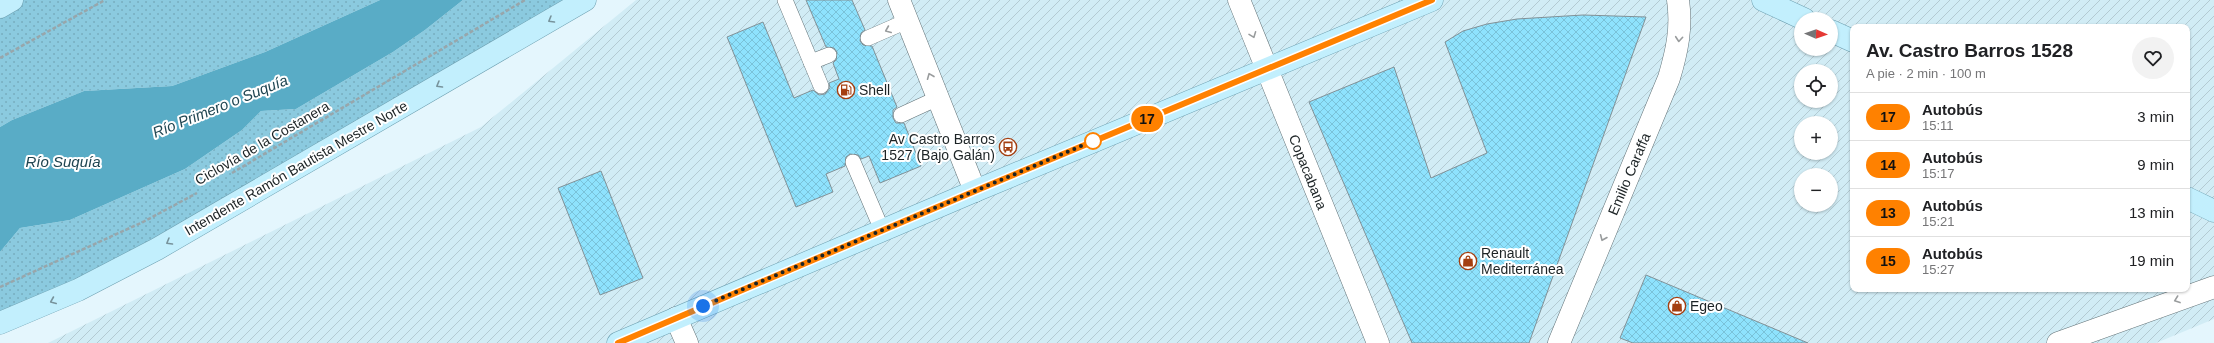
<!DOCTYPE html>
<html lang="es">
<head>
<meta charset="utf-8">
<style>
	body { margin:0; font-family:Arial,sans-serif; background:#f2f2f2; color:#202124; height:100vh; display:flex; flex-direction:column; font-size:15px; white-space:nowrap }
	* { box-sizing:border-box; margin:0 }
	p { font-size:13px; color:#757577 }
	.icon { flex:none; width:22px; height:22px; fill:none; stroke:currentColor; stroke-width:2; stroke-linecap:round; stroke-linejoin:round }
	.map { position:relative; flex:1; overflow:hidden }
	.details { position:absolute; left:1850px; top:24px; width:340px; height:268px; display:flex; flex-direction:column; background:#fff; border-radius:8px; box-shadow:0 1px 3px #0004 }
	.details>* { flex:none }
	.badge { padding:0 8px; border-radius:13px; font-size:14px; line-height:26px }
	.needle { width:26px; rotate:92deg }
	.fabs { position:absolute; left:1794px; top:12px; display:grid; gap:8px }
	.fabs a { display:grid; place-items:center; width:44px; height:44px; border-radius:50%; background:#fff; box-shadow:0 1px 3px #0004; font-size:20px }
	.you { position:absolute; width:20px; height:20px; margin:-10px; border:3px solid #fff; border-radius:50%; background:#1a73e8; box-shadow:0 0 0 6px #1a73e833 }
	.map>.badge { position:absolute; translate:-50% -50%; box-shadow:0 0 0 2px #fff }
	.round { display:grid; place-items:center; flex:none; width:42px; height:42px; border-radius:21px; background:#f2f2f2 }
	.head { display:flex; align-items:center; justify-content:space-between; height:68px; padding:0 16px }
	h1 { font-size:19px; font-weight:700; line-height:30px }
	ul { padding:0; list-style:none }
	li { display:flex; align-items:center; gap:12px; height:48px; padding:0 16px; border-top:1px solid #e0e0e0 }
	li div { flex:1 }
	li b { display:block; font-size:15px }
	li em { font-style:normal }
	li .badge { min-width:44px; font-weight:700; text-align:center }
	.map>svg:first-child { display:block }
	.industrial { fill:url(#industrial-furrows); fill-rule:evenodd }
	.grass { fill:url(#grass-dots) }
	.water { fill:#59acc6 }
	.building { fill:url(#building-cross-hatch); stroke:#819197 }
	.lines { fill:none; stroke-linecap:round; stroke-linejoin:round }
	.service-casing { stroke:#637378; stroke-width:16 }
	.minor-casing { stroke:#637378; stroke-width:23 }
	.primary-casing { stroke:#6ea0b1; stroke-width:23 }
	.path { stroke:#98a6ab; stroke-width:2.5; stroke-dasharray:4 2; stroke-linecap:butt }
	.service { stroke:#fff; stroke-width:15 }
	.minor { stroke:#fff; stroke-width:22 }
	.primary { stroke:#c2effd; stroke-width:22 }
	.oneway { stroke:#77939c }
	.oneway2 { stroke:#999c9d }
	.line-casing { stroke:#fff; stroke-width:9 }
	.line { stroke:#ff8100; stroke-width:6 }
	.walk { stroke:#1c2325; stroke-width:4; stroke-dasharray:0 7.2 }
	.stop-dot { fill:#fff; stroke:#ff8100; stroke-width:2 }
	.labels { text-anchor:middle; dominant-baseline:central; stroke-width:4; stroke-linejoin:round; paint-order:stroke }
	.poi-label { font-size:14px; fill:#1c2325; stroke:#fff; text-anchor:start }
	.street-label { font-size:14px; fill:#1c2325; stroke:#fff }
	.water-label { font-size:15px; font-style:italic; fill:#204652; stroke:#fff }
</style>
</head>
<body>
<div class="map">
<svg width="2214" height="343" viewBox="0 0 2214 343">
	<defs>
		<pattern id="industrial-furrows" width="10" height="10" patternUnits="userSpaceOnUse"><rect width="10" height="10" fill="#d1ecf5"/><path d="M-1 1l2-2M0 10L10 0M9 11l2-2" fill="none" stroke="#b3cad2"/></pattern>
		<pattern id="grass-dots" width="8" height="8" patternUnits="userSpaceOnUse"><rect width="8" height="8" fill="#8bcadf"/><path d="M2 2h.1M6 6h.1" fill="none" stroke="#77adbf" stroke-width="1.8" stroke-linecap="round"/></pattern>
		<pattern id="building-cross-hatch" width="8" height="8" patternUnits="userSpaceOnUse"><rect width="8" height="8" fill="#8ee2fd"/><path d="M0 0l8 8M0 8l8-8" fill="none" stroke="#7ac2d9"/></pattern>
	</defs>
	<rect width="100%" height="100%" fill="#e4f6fd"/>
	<path class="industrial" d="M636,0H2214V319L2156,343H48L481,127ZM1801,19H1831V49H1801ZM1853,27H2187V289H1853ZM1801,71H1831V101H1801ZM1801,123H1831V153H1801ZM1801,175H1831V205H1801Z"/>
	<g class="grass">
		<path d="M12,0H380L265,52L172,86L84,91L12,120L0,127V7Z"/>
		<path d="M463,0H585L0,323V252L20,228L70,220L185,169L242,130L261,111L296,109L393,52L425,30Z"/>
	</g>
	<path class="water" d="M380,0H463L425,30L393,52L296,109L261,111L242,130L185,169L70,220L20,228L0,252V127L12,120L84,91L172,86L265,52Z"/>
	<g class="building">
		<path d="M806,0H852L865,30L861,33L860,41L863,45L872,46L897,107L893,110V118L896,123H904L921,166L880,183L869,156L861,159L858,155L850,154L846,157L845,166L826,174L833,192L796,207L727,37L763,22L794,98L813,90L819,95L825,94L830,88L829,83L839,79L833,63L836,60L837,52L834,48L826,47Z"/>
		<path d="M1583,15L1646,17L1529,343H1412L1309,102L1394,67L1431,178L1487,153L1445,42L1463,31L1487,24L1517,19Z"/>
		<path d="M601,171L643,278L600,295L558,188Z"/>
		<path d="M1646,275L1808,343H1633L1620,338Z"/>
	</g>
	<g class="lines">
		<defs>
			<g id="service">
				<path d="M785,0L821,86"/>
				<path d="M868,38L907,21"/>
				<path d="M811,62L829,55"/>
				<path d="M901,115L938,98"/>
				<path d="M853,162L882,230"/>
			</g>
			<g id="minor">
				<path d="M899,0L975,191"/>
				<path d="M1239,0L1378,343"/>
				<path d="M676,318L687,343"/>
				<path d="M1559,343L1669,78C1677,51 1682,28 1678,0"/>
				<path d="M2058,343L2214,287"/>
			</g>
			<g id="primary">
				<path d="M1763,0L1804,19"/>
				<path d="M0,7L12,0"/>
				<path d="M1831,31L1853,41"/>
				<path d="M2187,198L2214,211"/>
				<path d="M0,323L78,290L157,249L585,0"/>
				<path d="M618,343L975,191L1432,0"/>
			</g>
		</defs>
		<use href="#service" class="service-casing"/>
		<use href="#minor" class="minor-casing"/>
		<use href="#primary" class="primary-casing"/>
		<g class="path">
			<path d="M0,58L105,0"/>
			<path d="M232,173L525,0"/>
			<path d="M0,287L143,222L197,193"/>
		</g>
		<use href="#service" class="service"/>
		<use href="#minor" class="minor"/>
		<use href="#primary" class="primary"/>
	</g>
	<defs><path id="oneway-chevron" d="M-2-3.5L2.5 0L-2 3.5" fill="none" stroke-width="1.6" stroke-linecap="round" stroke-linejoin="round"/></defs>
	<g class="oneway">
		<use href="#oneway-chevron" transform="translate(551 20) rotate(150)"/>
		<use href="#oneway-chevron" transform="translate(439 85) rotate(150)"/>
		<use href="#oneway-chevron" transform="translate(169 242) rotate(150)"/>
		<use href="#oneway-chevron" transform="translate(53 301) rotate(157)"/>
	</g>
	<g class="oneway2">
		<use href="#oneway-chevron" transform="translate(888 30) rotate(157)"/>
		<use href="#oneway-chevron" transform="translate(1253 35) rotate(69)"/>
		<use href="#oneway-chevron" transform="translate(1679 39) rotate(95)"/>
		<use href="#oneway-chevron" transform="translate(930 76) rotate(-112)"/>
		<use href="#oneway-chevron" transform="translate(1603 238) rotate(113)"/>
		<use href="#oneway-chevron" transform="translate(2177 300) rotate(160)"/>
	</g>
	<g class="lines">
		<defs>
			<path id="line" d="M618,343L975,191L1432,0"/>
		</defs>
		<use href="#line" class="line-casing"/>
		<use href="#line" class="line"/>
		<path class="walk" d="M703,306L1093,141"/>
	</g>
	<defs>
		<symbol id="fuel-ring" viewBox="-11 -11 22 22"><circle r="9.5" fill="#fff" stroke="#a43f11" stroke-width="1.5"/><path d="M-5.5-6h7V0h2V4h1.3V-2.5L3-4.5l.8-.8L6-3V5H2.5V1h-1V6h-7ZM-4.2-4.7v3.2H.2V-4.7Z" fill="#a43f11"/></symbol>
		<symbol id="bus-ring" viewBox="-11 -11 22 22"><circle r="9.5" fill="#fff" stroke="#a43f11" stroke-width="1.5"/><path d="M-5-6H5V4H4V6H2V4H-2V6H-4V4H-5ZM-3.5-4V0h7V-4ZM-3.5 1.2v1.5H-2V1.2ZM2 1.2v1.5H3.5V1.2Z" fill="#a43f11"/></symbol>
		<symbol id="shop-ring" viewBox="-11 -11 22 22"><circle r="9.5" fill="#fff" stroke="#a43f11" stroke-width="1.5"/><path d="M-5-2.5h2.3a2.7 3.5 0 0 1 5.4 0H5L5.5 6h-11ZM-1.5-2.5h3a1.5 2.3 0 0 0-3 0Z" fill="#a43f11"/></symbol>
	</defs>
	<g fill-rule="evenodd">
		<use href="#fuel-ring" x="836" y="80" width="20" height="20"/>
		<use href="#bus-ring" x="998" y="137" width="20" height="20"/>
		<use href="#shop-ring" x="1458" y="251" width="20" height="20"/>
		<use href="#shop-ring" x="1667" y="296" width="20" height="20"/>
	</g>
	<circle class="stop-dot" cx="1093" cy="141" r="8"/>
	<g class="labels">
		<g class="poi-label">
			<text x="859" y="90">Shell</text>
			<text x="995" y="139" text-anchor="end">Av Castro Barros<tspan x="995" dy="16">1527 (Bajo Galán)</tspan></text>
			<text x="1481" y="253">Renault<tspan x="1481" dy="16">Mediterránea</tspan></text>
			<text x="1690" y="306">Egeo</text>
		</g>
		<g class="street-label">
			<text transform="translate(262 143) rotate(-30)">Ciclovía de la Costanera</text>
			<text transform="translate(296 168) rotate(-30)">Intendente Ramón Bautista Mestre Norte</text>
			<text transform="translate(1308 172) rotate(68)">Copacabana</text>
			<text transform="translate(1629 174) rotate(-67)">Emilio Caraffa</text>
		</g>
		<g class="water-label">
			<text transform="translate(220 106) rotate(-22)">Río Primero o Suquía</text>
			<text x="63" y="161">Río Suquía</text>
		</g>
	</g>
</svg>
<div class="fabs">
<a><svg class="needle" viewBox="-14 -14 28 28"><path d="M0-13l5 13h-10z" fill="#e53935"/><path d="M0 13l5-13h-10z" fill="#757577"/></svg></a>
<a><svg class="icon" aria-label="locate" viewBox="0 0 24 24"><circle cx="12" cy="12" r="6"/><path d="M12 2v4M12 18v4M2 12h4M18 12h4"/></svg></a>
<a>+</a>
<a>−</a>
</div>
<div class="you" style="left:703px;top:306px"></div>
<b class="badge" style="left:1147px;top:119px;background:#ff8100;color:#111">17</b>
<section class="details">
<div class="head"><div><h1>Av. Castro Barros 1528</h1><p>A pie · 2 min · 100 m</p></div><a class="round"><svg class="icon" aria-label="heart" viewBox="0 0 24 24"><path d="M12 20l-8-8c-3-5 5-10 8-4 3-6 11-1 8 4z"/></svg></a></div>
<ul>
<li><span class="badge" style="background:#ff8100;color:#111">17</span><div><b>Autobús</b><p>15:11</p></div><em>3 min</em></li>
<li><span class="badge" style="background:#ff8100;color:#111">14</span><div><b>Autobús</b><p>15:17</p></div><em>9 min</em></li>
<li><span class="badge" style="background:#ff8100;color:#111">13</span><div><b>Autobús</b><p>15:21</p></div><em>13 min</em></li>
<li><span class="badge" style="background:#ff8100;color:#111">15</span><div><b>Autobús</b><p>15:27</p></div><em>19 min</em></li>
</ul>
</section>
</div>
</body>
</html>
